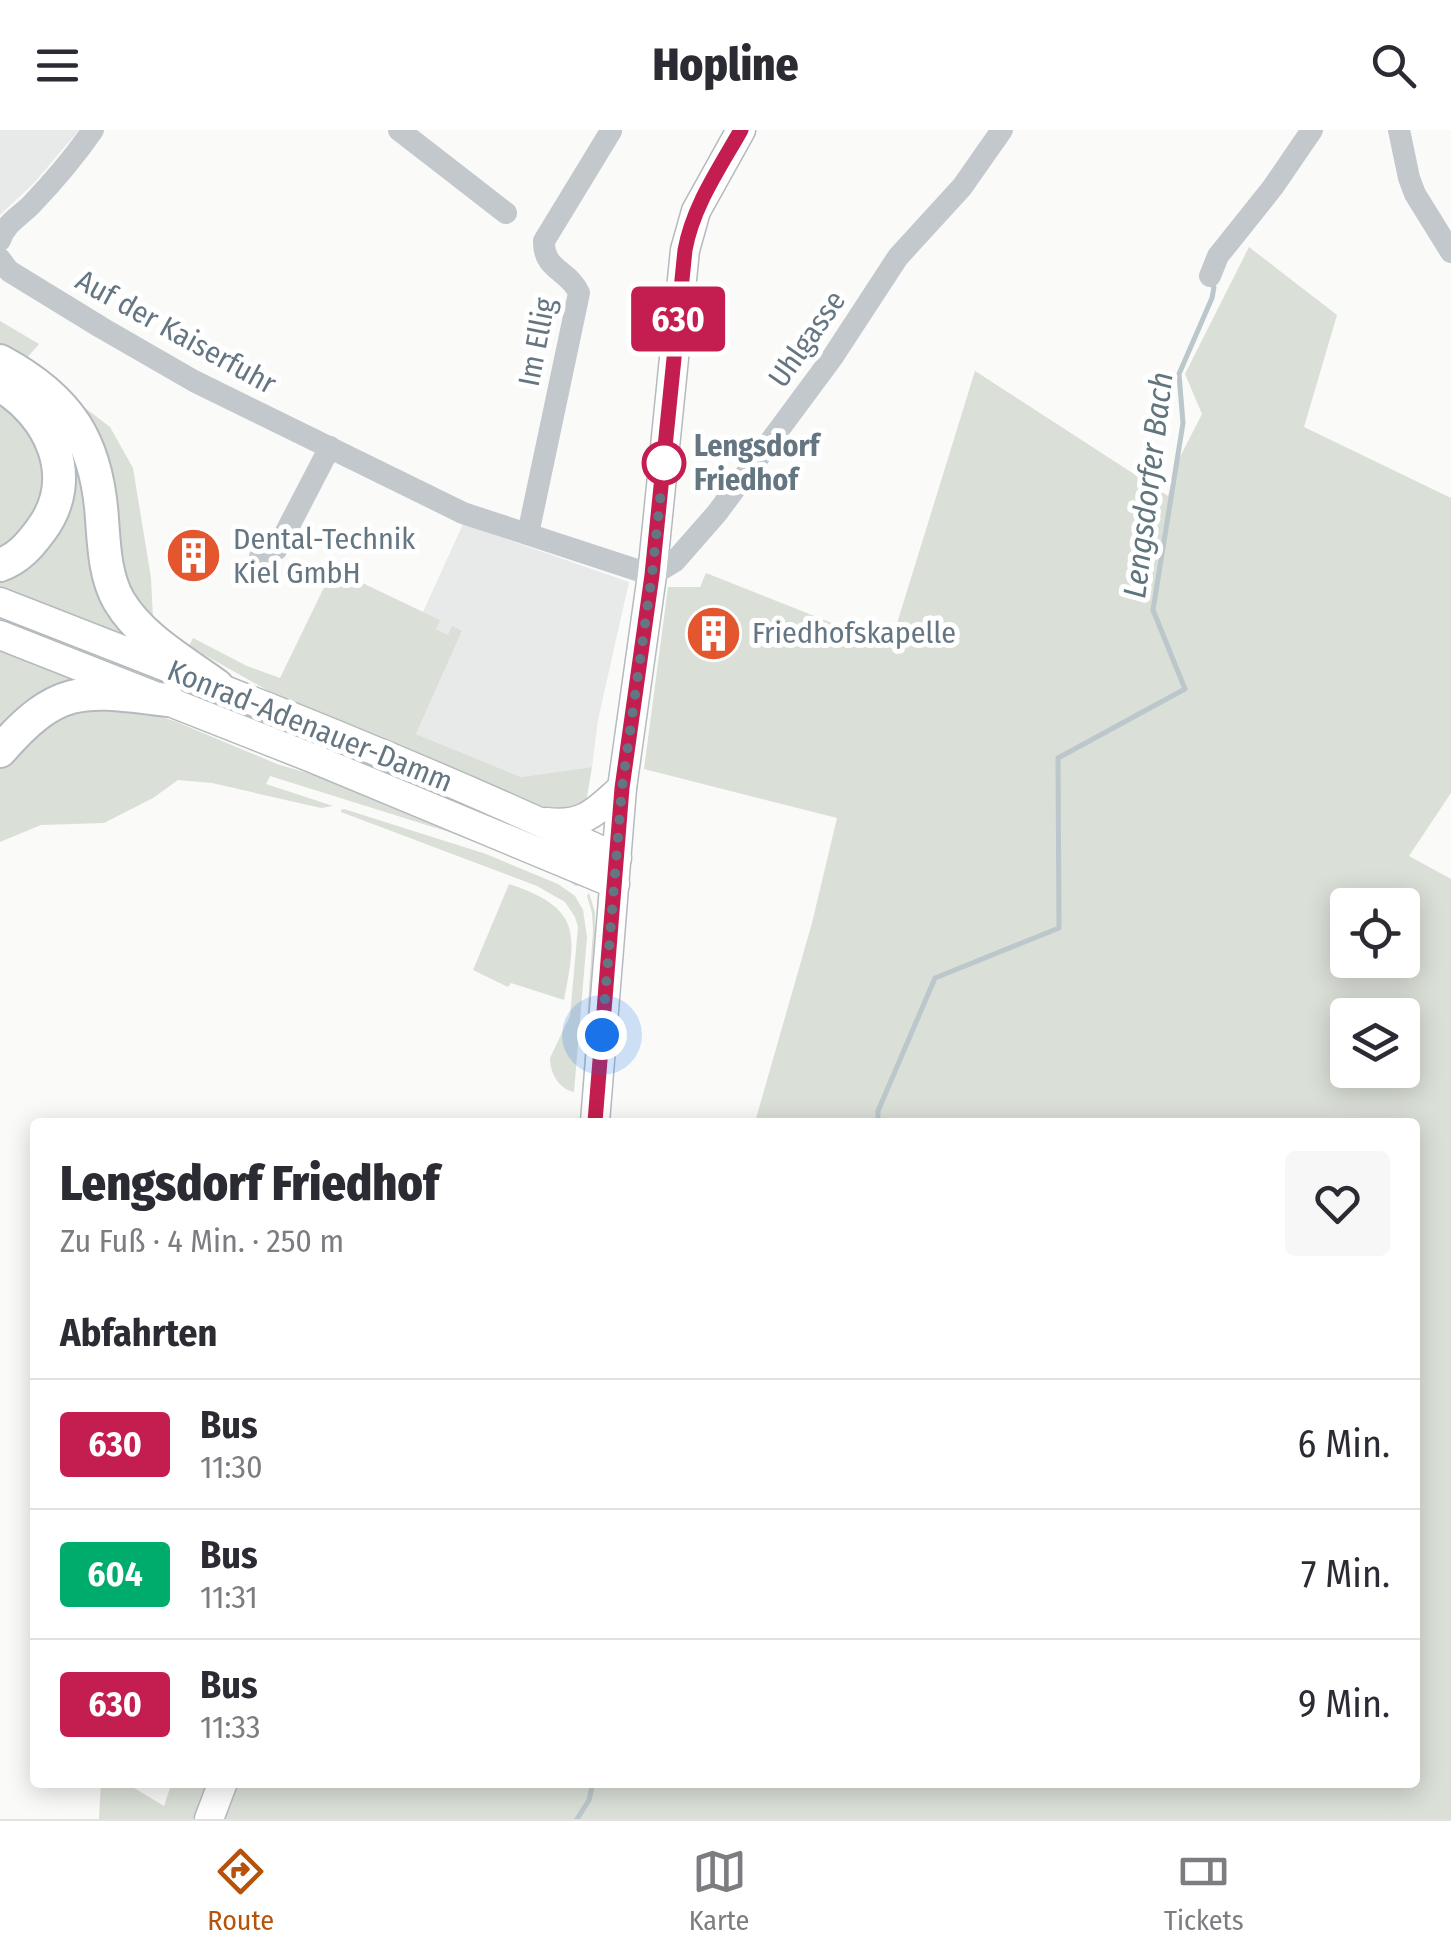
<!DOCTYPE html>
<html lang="de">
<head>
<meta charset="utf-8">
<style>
	body { margin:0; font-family:"Fira Sans Condensed",sans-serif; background:#f7f7f7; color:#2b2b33; height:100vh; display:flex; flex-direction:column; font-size:38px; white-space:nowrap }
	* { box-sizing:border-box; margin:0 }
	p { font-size:32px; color:#7c7c81 }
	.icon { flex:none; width:55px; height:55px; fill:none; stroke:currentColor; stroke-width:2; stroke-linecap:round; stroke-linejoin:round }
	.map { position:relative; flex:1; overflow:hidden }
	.side { position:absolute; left:30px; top:988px; width:1390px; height:670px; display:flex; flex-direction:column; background:#fff; border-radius:10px; box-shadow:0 5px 25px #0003 }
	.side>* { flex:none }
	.badge { padding:0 20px; border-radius:8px; font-size:35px; line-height:65px }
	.tools { position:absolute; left:1330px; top:758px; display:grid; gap:20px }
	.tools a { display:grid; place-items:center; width:90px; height:90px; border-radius:10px; background:#fff; box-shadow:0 5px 25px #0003; font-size:50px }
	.you { position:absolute; width:50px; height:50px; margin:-25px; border:8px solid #fff; border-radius:50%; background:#1a73e8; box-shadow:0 0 0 15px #1a73e833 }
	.map>.badge { position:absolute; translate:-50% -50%; box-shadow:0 0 0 5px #fff }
	h2 { padding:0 30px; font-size:38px; line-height:90px }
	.round { display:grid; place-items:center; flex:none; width:105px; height:105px; border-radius:10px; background:#f7f7f7 }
	.head { display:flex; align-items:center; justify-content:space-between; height:170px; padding:0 30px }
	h1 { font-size:48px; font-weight:800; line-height:75px }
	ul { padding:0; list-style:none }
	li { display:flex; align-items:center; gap:30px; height:130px; padding:0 30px; border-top:2px solid #e1e1e2 }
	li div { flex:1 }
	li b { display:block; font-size:38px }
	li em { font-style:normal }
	li .badge { min-width:110px; font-weight:700; text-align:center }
	header { display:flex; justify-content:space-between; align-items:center; height:130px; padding:0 30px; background:#fff; font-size:45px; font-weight:800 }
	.menu { display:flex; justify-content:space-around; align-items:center; height:140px; border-top:2px solid #e1e1e2; background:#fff; font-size:28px; color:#7c7c81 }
	.menu a { display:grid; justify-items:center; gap:5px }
	.menu .selected { color:#b45309 }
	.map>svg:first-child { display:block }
	.built { fill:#e8e9e9 }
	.green { fill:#dadfd7; fill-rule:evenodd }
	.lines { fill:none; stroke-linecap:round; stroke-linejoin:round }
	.stream { stroke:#bbc7cb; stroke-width:5 }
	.major-casing { stroke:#b5babe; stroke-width:31 }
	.highway-casing { stroke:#b4b9bd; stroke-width:36 }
	.minor { stroke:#c3c8cc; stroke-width:22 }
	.major { stroke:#fff; stroke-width:28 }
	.highway { stroke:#fff; stroke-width:32 }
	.line-casing { stroke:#fff; stroke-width:22 }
	.line { stroke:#c41e50; stroke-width:15 }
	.walk { stroke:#657683; stroke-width:10; stroke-dasharray:0 18 }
	.stop-dot { fill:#fff; stroke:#c41e50; stroke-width:5 }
	.labels { text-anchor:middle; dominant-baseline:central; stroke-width:10; stroke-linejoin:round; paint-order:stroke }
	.street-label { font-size:30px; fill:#657683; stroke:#fff }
	.stop-label { font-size:30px; font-weight:bold; fill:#657683; stroke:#fff; text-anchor:start }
	.poi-label { font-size:30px; fill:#657683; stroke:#fff; text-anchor:start }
	.water-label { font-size:32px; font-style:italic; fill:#60757c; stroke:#fff }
</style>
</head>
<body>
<header><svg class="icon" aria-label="menu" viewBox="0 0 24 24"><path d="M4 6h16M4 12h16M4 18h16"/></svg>Hopline<svg class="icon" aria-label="search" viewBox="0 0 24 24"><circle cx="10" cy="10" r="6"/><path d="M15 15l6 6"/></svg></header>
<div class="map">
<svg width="1451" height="1689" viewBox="0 0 1451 1689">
	<rect width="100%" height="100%" fill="#fafaf8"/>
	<g class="built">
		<path d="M0,0H79L34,53L0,85Z"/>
		<path d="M463,394L629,452L598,590L592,637L521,647L416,604L462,501L448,505L436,499L439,490L423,482Z"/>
	</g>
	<g class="green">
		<path d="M1249,117L1337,185L1304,297L1451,368V663L1409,726L1451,749V1689H99L101,1652L126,1653L164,1676L172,1652H1415V992H755L812,793L837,688L644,639L668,457H700L706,443L890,516L975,241L1168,366L1180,327L1202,284L1185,244ZM1348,775H1402V830H1348ZM1348,885H1402V940H1348Z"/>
		<path d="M0,191L39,214L25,230L0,220Z"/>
		<path d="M0,266L46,318L44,381L0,424Z"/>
		<path d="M76,271L110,297L133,338L151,448L153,488L135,473L121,434Z"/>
		<path d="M60,289L138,512L0,459V445L62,388Z"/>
		<path d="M333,439L440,490L436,499L448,505L452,496L462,501L416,604L521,647L592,637L585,679L556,686L295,576L189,516L193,508L247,536L280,548Z"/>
		<path d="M0,483L585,720L584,731L0,497Z"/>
		<path d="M0,521L90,555L0,606Z"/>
		<path d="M121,573L177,592L277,634L344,654L561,743L580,755L576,756L560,745L449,702L270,646L266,654L333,676L321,678L212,653L178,650L153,668L104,693L41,695L0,712V637L30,605L77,575Z"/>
		<path d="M344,679L486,724L558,754L575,766L583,780L587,807L574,962C559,959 550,943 550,928L570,886L578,797L575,787L565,772L537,756L341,682V680Z"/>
		<path d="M509,754C581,778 577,802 564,870L511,853L508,857L473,840Z"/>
		<path d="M589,763L595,782V804L585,961H582L593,801L592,783L587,766Z"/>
	</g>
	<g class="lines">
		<g class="stream">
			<path d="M878,992V981L935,848L1059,798L1058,628L1185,559L1153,480L1183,293L1179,244L1212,168L1214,157L1210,153"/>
			<path d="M577,1689L589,1670L593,1652"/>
		</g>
		<defs>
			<g id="major">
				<path d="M0,472C207,553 416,632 617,728"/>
				<path d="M0,505L312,628L615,754"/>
				<path d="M546,692C584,697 596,681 622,658"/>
				<path d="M595,992L622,658L652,445L685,120L696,81L741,0"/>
				<path d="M209,1689L223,1652"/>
			</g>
			<g id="highway">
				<path d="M0,231C69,268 97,311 102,389C104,416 105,447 119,471C141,508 183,531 217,556"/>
				<path d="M0,255C51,285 80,348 41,400C30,415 18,429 0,435"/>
				<path d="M0,621C59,553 84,560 168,570"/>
			</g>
		</defs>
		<use href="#major" class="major-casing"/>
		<use href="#highway" class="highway-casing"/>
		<g class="minor">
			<path d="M399,0L506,83"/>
			<path d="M1399,0L1409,48L1415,64L1451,122"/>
			<path d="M0,110C6,93 19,87 31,75C53,52 75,26 93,0"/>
			<path d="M0,129L9,141L102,198L194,251L463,383L652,445L675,431L717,383L832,228L898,127L962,57L1002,0"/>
			<path d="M1210,146L1218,126L1273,57L1312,0"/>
			<path d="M528,404L579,163C569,140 543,140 544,111L611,1"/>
			<path d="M260,427L277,419L330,317"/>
		</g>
		<use href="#major" class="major"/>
		<use href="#highway" class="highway"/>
	</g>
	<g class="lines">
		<defs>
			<path id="line" d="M595,992L622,658L652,445L685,120C693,76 719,39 741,0"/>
		</defs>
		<use href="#line" class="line-casing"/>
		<use href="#line" class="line"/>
		<path class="walk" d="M602,905L622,658L652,445L664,333"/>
	</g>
	<defs>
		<symbol id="building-disc" viewBox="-11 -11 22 22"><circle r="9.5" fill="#e4572e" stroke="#fff"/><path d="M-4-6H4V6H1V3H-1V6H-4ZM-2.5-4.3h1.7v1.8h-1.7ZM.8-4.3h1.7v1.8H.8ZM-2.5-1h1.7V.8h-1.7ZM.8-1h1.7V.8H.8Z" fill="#fff"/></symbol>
	</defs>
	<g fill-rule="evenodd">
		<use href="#building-disc" x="162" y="394" width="63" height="63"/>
		<use href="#building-disc" x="682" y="472" width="63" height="63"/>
	</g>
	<circle class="stop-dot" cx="664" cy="333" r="20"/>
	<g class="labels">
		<g class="street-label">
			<text transform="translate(176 202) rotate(29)">Auf der Kaiserfuhr</text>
			<text transform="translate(807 209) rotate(-55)">Uhlgasse</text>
			<text transform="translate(537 212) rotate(-79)">Im Ellig</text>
			<text transform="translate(310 596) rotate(22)">Konrad-Adenauer-Damm</text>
		</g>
		<g class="stop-label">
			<text x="694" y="316">Lengsdorf<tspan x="694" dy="34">Friedhof</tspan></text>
		</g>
		<g class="poi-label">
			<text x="233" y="409">Dental-Technik<tspan x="233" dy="34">Kiel GmbH</tspan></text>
			<text x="752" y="503">Friedhofskapelle</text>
		</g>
		<g class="water-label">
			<text transform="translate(1148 355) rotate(-83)">Lengsdorfer Bach</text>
		</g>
	</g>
</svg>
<div class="tools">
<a><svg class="icon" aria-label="locate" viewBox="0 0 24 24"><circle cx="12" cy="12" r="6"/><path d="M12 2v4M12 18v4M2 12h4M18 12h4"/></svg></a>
<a><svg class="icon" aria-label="layers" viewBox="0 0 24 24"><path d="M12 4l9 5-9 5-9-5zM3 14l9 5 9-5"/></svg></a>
</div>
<div class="you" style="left:602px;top:905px"></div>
<b class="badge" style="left:678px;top:189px;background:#c41e50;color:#fff">630</b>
<section class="side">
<div class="head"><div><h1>Lengsdorf Friedhof</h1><p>Zu Fuß · 4 Min. · 250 m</p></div><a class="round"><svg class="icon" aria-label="heart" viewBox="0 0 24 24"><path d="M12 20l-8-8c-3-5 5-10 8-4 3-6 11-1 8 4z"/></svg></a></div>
<h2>Abfahrten</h2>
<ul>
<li><span class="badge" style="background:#c41e50;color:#fff">630</span><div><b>Bus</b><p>11:30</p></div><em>6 Min.</em></li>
<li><span class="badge" style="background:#00ac6c;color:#fff">604</span><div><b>Bus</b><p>11:31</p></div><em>7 Min.</em></li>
<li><span class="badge" style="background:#c41e50;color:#fff">630</span><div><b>Bus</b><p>11:33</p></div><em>9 Min.</em></li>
</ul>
</section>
</div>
<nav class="menu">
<a class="selected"><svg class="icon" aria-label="directions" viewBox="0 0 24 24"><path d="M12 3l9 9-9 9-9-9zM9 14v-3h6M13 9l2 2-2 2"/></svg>Route</a>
<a><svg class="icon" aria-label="map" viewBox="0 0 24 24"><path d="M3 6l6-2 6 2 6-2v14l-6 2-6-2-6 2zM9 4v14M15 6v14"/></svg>Karte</a>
<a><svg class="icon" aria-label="tickets" viewBox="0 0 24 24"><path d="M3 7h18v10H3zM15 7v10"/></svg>Tickets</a>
</nav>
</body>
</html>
